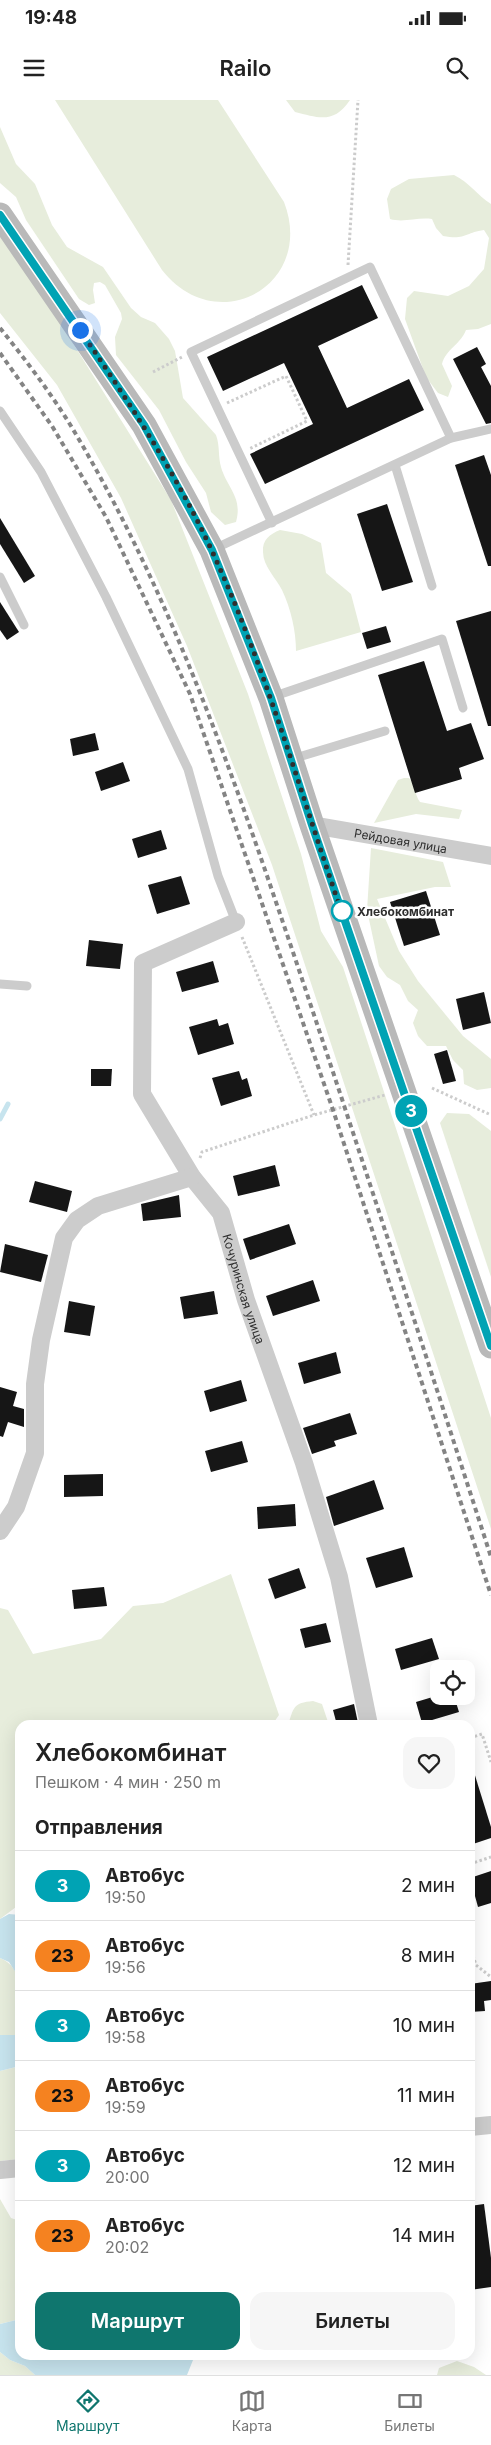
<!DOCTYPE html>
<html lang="ru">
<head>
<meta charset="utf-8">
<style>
	body { margin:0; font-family:Inter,sans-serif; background:#f6f6f6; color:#222; height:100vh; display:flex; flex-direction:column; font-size:19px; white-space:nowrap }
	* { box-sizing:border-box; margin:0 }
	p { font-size:16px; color:#767676 }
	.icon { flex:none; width:28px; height:28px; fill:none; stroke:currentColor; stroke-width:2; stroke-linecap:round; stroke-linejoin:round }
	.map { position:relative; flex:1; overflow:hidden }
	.panel { position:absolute; left:15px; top:1620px; width:460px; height:640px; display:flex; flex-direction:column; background:#fff; border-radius:15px; box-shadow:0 5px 20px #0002 }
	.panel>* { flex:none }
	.badge { padding:0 10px; border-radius:16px; font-size:18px; line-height:32px }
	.buttons { position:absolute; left:430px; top:1560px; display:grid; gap:10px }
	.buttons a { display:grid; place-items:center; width:45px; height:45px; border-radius:10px; background:#fff; box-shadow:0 5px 20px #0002; font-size:25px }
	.you { position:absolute; width:25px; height:25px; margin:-12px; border:4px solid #fff; border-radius:50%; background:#1a73e8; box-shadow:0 0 0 8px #1a73e833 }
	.map>.badge { position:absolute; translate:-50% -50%; box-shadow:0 0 0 2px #fff }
	h2 { padding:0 20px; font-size:19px; line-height:45px }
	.round { display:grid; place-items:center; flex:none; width:52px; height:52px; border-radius:15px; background:#f6f6f6 }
	.head { display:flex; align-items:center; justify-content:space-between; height:85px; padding:0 20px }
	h1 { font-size:24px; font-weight:600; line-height:38px }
	.cta { display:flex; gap:10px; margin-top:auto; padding:10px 20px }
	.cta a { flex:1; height:58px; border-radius:15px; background:#0f766e; color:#fff; font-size:20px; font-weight:600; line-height:58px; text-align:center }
	.cta a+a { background:#f6f6f6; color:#222 }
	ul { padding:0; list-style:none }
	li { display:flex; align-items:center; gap:15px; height:70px; padding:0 20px; border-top:1px solid #e0e0e0 }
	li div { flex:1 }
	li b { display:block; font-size:19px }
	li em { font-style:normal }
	li .badge { min-width:55px; font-weight:700; text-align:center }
	.status { display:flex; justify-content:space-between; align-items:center; height:35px; padding:0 25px; background:#fff; direction:ltr }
	.status svg { height:14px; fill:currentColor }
	header { display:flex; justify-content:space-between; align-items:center; height:65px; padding:0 20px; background:#fff; font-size:22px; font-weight:600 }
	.dock { display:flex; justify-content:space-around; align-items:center; height:70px; border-top:1px solid #e0e0e0; background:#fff; font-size:14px; color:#767676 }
	.dock a { display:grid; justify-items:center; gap:2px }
	.dock .on { color:#0f766e }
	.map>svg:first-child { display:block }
	.green { fill:#e7eddc }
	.water { fill:#c7e4ee }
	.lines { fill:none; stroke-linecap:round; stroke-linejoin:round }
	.stream { stroke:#c7e4ee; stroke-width:5 }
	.building { fill:#161616 }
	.path { stroke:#ccc; stroke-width:3; stroke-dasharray:2.5 2.5; stroke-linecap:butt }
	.lane { stroke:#ccc; stroke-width:9 }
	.street { stroke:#ccc; stroke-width:18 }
	.secondary { stroke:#b9b9b9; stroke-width:25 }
	.rail { stroke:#848484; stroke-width:4; stroke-dasharray:5 4; stroke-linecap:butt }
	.line-casing { stroke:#fff; stroke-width:11 }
	.line { stroke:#00a3b4; stroke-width:8 }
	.walk { stroke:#2f2f2f; stroke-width:5; stroke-dasharray:0 9 }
	.stop-dot { fill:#fff; stroke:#00a3b4; stroke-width:2.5 }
	.labels { text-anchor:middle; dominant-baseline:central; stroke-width:5; stroke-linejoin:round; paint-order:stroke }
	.street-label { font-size:12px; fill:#2f2f2f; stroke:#fff }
	.stop-label { font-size:12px; font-weight:bold; fill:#2f2f2f; stroke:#fff; text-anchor:start }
</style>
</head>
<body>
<div class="status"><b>19:48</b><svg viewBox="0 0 49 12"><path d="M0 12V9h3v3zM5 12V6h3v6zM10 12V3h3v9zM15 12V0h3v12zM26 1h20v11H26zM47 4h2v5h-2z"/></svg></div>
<header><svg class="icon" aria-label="menu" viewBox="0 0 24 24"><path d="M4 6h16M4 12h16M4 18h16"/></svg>Railo<svg class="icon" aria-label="search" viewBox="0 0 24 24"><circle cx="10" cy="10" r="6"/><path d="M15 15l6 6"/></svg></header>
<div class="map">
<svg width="491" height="2275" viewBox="0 0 491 2275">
	<rect width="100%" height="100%" fill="#fff"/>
	<g class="green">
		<path d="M55,0H218L284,102C316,185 217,240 162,170Z"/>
		<path d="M286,0H350C334,24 319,18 295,12Z"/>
		<path d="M0,27L16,64L35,84L52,125L67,147L103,167L131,208L141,217L155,223L169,239L175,251L183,298L216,335C220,346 218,356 221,367C227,388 243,397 236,422L225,425L211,412L206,393L186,362L159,310L116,255L115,237L122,219L121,213L105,185L100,182L94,183L93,190L95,203L89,205L79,199L26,120L16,97L0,83Z"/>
		<path d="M454,75C469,82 477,95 491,104V224L478,229L466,230C460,245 446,249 442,264L452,286L448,297L438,293L426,277L405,219L407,198L414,191L448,196L469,186L484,169L489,138L484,130C464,133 466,140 443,136L436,128L432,119C417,117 404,123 390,119L387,99L391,89L409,79Z"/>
		<path d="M0,134L44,197L171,400L248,594L301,754L321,831L343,867L491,1318V1429L272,765L187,546L121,398L57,285L0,213Z"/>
		<path d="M280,430L302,434L321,443L326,473L351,494L361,532L296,551C296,531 291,509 282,490C276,478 263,466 263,452C262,440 270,434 280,430Z"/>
		<path d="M404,678H409C416,685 414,694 420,702L462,710L459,719L416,714L374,723L398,680Z"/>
		<path d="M371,748L443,762L451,787H435L377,799L399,851L418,881L463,936L491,959V988L477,990L464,984L463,970L453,960L446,946H427L418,936L413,923L418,910L408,901L400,885L387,877L379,866L367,810Z"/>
		<path d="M447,1013L469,1014L491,1031V1177L440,1023Z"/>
		<path d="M231,1474L279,1615L272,1625H20V1804L0,1819V1508L8,1510L33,1554L101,1539L133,1506L163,1503Z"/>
		<path d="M313,1601L322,1604L329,1625H288C294,1607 293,1603 313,1601Z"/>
		<path d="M0,1858C29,1870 20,1909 20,1935H0Z"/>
		<path d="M20,1966V2059L0,2061V1971Z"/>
		<path d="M0,2099L11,2118L20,2121V2219L0,2224Z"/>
		<path d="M0,2252L10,2260L25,2266L35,2275H0Z"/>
		<path d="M457,2261L474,2267L486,2275H437L439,2268Z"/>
	</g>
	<g class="water">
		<path d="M9,1814L20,1815V1879L9,1862L0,1858V1819Z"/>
		<path d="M0,1935H20V1966L0,1971Z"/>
		<path d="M20,2219V2255H195L187,2275H35L25,2266L10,2260L0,2252V2224Z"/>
	</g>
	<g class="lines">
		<path class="stream" d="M0,1019L8,1004"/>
	</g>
	<g class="building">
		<path d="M362,185L378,218L318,246L347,308L409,279L424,310L265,384L250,354L313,324L284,263L223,291L207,257Z"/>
		<path d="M477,247L486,264L481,267L491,286V323L486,324L453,259Z"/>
		<path d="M484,355L491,375V466H488L455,365Z"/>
		<path d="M387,404L413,482L382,491L357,414Z"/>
		<path d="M0,418L35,476L24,483L0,444Z"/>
		<path d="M0,502L19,532L7,540L0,530Z"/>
		<path d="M491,511V626H488L456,521Z"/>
		<path d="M386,526L391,542L367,549L362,533Z"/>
		<path d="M424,561L447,631L471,623L484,659L459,668L462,679L415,693L378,575Z"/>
		<path d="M95,633L99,650L73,656L70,639Z"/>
		<path d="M123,662L130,681L101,691L95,672Z"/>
		<path d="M161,730L167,749L138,758L132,739Z"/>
		<path d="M181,776L190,804L157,814L148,785Z"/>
		<path d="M426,791L440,835L404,846L390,802Z"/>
		<path d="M89,840L123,844L120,869L86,866Z"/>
		<path d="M213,861L219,882L182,892L176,872Z"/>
		<path d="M484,892L491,923L463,930L456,899Z"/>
		<path d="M217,919L219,926L228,923L234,944L198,955L189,927Z"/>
		<path d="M447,950L456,981L443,984L434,954Z"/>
		<path d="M91,969H112L111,986H91Z"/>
		<path d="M239,971L242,980L247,978L252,996L221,1006L212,978Z"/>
		<path d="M275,1065L280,1086L238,1096L233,1076Z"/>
		<path d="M35,1081L72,1091L67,1112L29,1102Z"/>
		<path d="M179,1095L181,1117L143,1121L141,1104Z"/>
		<path d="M289,1124L296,1144L250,1160L243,1139Z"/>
		<path d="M5,1144L48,1155L41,1182L0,1172Z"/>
		<path d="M313,1180L320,1201L273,1216L266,1196Z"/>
		<path d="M214,1191L218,1214L184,1219L180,1197Z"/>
		<path d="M69,1201L95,1206L90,1236L64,1232Z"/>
		<path d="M336,1252L341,1273L304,1284L298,1263Z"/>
		<path d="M241,1280L247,1301L210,1312L204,1291Z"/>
		<path d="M0,1287L17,1292L13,1306L24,1309V1327L8,1322L3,1337L0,1336Z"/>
		<path d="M350,1313L357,1334L334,1341L336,1346L312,1354L303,1328Z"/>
		<path d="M242,1341L248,1362L211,1372L205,1351Z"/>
		<path d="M103,1374V1396L64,1397V1375Z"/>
		<path d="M374,1380L384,1409L334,1426L326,1397Z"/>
		<path d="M295,1404L296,1426L258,1429L257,1407Z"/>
		<path d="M404,1447L413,1477L376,1488L366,1458Z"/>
		<path d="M299,1468L306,1488L275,1499L268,1479Z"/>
		<path d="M104,1487L107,1506L74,1509L72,1490Z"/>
		<path d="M326,1523L331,1542L305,1548L300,1529Z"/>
		<path d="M432,1538L439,1559L401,1570L395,1549Z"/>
		<path d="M436,1596H454L459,1612L422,1623L416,1602Z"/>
		<path d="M354,1604L358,1623L337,1625L333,1610Z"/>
		<path d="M470,1669H473L491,1727V1738L470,1745Z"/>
		<path d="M491,1771V1803L478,1807L470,1778Z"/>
		<path d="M491,1881V1900L484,1901L485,1911L470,1912V1884Z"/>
		<path d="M484,2104L491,2158V2187L470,2190V2106Z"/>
	</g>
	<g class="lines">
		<g class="path">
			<path d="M348,165L358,0"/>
			<path d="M153,272L182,257"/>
			<path d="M227,303L286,276L307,321L249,349"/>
			<path d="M242,837L314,1015"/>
			<path d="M432,988L491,1015"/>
			<path d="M200,1058L202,1052L314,1015L385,995"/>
			<path d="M470,1638L482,1634L491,1662"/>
			<path d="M470,1764L491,1757"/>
			<path d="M470,1846L476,1865L491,1877"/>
		</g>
		<g class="lane">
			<path d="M0,311L41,372L106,497L188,669L218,776L236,822"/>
			<path d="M395,365L432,486"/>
			<path d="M272,423L191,252L370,167L451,338"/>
			<path d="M214,449L451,338L491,329"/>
			<path d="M0,477L24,525"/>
			<path d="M272,597L442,539L463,608"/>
			<path d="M292,659L385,631"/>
			<path d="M0,884L27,886"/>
		</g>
		<g class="street">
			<path id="s1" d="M312,725L491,756"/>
			<path id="s2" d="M236,822L143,863L142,994L192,1077L221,1113L246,1200L304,1363L339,1477L369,1625"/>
			<path d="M0,1431L16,1407L35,1353V1284L41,1240L64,1138L77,1120L98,1106L192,1077"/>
			<path d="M470,2027L491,2025"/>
			<path d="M0,2070L20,2068"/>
		</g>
		<path class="secondary" d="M0,115L144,325L212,450L271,598L312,725L491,1246"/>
		<g class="rail">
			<path d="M0,228C25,259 50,292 71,326C173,496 237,686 300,873C365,1067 428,1262 491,1457"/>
			<path d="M0,253L52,326L106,417L190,594L333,1010L491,1495"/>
		</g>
	</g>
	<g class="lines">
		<defs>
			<path id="line" d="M0,115L144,325L212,450L271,598L312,725L491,1246"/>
		</defs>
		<use href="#line" class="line-casing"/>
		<use href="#line" class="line"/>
		<path class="walk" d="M80,230C128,301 176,373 212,451C266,568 300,692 342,813V811"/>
	</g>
	<circle class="stop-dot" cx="342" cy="811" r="10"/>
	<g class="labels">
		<g class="street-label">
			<text stroke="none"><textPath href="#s1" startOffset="90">Рейдовая улица</textPath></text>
			<text stroke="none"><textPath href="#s2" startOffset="455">Кочуринская улица</textPath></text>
		</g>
		<g class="stop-label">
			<text x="357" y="811">Хлебокомбинат</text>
		</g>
	</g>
</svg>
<div class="buttons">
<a><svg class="icon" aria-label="locate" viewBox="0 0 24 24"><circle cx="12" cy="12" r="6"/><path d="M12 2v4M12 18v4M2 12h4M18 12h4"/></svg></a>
</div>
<div class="you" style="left:80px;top:230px"></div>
<b class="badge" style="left:411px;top:1011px;background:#00a3b4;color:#fff">3</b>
<section class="panel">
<div class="head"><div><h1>Хлебокомбинат</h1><p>Пешком · 4 мин · 250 m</p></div><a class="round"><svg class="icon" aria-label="heart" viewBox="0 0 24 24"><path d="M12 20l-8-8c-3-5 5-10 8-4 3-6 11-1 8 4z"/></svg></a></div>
<h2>Отправления</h2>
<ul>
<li><span class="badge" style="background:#00a3b4;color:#fff">3</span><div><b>Автобус</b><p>19:50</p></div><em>2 мин</em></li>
<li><span class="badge" style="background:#f58220;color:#111">23</span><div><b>Автобус</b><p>19:56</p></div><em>8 мин</em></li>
<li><span class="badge" style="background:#00a3b4;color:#fff">3</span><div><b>Автобус</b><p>19:58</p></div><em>10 мин</em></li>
<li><span class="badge" style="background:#f58220;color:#111">23</span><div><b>Автобус</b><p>19:59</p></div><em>11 мин</em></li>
<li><span class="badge" style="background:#00a3b4;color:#fff">3</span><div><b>Автобус</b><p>20:00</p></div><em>12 мин</em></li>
<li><span class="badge" style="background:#f58220;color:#111">23</span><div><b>Автобус</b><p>20:02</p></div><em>14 мин</em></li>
</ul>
<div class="cta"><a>Маршрут</a><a>Билеты</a></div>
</section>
</div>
<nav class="dock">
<a class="on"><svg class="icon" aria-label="directions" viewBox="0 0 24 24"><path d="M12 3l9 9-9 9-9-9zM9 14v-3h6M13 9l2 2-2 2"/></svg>Маршрут</a>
<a><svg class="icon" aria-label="map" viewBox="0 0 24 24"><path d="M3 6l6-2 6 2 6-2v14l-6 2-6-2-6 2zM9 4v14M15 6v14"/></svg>Карта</a>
<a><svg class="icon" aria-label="tickets" viewBox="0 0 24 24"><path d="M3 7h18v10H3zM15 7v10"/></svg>Билеты</a>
</nav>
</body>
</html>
